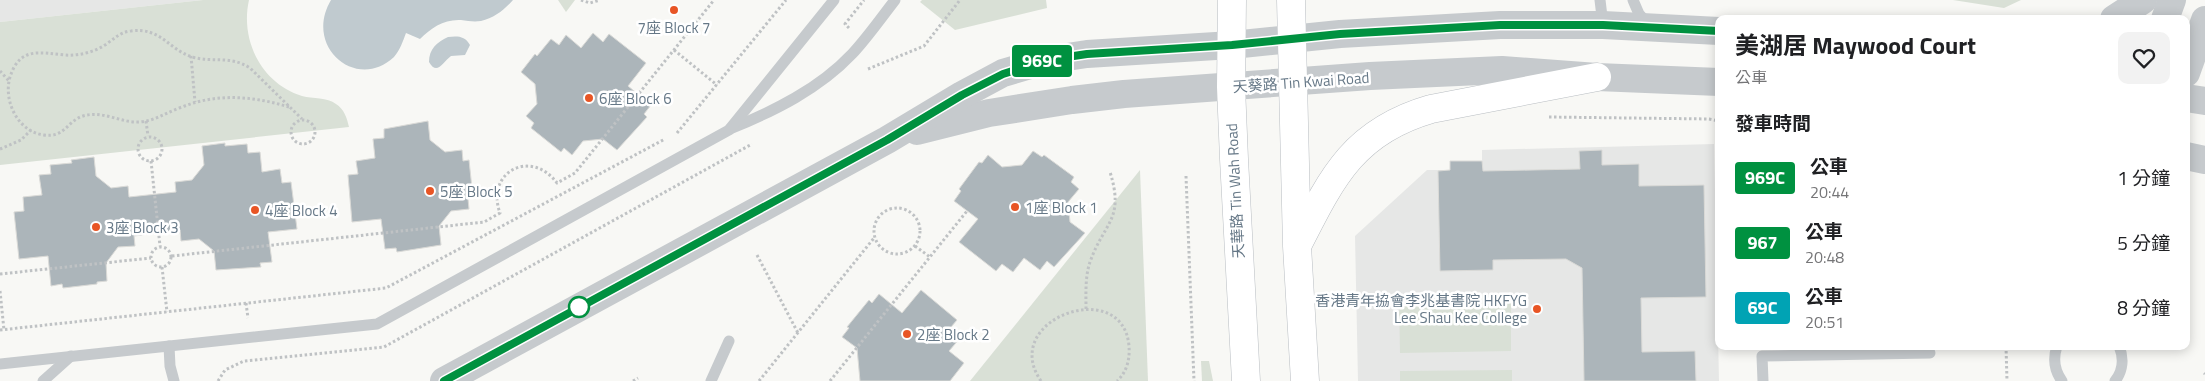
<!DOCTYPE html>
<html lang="zh-TW">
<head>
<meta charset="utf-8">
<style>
	body { margin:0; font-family:"Titillium Web","Noto Sans TC",sans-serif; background:#f2f2f2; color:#202124; height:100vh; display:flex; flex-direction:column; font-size:19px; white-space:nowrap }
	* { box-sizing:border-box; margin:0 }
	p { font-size:16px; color:#757577 }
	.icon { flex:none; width:28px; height:28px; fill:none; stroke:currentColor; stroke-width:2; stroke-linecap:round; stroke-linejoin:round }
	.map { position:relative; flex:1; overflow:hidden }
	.drawer { position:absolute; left:1715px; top:15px; width:475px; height:335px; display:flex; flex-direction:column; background:#fff; border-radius:10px; box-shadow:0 2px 12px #0003 }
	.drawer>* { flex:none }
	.badge { padding:0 10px; border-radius:4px; font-size:18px; line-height:32px }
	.map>.badge { position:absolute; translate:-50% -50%; box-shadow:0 0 0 2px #fff }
	h2 { padding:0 20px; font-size:19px; line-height:45px }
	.round { display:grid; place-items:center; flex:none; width:52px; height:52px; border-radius:10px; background:#f2f2f2 }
	.overview { display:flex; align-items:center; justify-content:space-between; height:85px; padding:0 20px }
	h1 { font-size:24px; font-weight:700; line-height:38px }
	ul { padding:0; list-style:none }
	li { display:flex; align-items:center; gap:15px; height:65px; padding:0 20px }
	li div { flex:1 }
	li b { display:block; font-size:19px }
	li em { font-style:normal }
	li .badge { min-width:55px; font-weight:700; text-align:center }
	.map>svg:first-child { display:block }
	.built { fill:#e6e7e6 }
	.green { fill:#d9e0d6 }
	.water { fill:#c0cacf }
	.building { fill:#acb5ba; stroke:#dadad7 }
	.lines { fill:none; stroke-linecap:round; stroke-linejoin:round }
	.secondary-casing { stroke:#b8bdc2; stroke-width:29 }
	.path { stroke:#bfc2c4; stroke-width:3; stroke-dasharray:2.5 2.5; stroke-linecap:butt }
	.service { stroke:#c6cacd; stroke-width:11 }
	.tertiary { stroke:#c6cacd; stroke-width:28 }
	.secondary { stroke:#fff; stroke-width:28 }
	.line-casing { stroke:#fff; stroke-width:11 }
	.line { stroke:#009140; stroke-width:8 }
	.poi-dot { fill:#e85525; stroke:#fff; stroke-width:2 }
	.stop-dot { fill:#fff; stroke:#009140; stroke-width:2.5 }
	.labels { text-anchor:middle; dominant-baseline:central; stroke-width:5; stroke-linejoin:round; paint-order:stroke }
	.poi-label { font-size:15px; fill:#667887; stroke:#fff; text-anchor:start }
	.street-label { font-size:15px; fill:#667887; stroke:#fff }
</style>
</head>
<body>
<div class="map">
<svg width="2205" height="381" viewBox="0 0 2205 381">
	<rect width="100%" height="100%" fill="#f8f8f5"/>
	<g class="built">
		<path d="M0,0H203L0,22Z"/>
		<path d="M1714,144L1719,381H1358L1355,236L1427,170H1450V161H1482V150Z"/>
	</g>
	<g class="green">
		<path d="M203,0H249C240,40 261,83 302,96C313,99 327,97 336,104C344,109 347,118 349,127L0,165V22Z"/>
		<path d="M558,0H575L566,12Z"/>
		<path d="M922,0H1046L1047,8L955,30L920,2Z"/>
		<path d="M1953,0H2021L2004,8Z"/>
		<path d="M1140,170L1148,381H970Z"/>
		<path d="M1511,294V351L1400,353L1399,296Z"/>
		<path d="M1201,361H1209L1213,381H1202Z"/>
		<path d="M1512,370V381H1400V371Z"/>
	</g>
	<g class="water">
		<path d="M331,0H513C504,10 494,18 481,21C474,22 468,21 461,20C444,19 431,28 420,39L406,33C403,41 400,50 394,57C357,92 303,47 331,0Z"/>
		<path d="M448,37C458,36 465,36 470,45L465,55L451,56C443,62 437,76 429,62C429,49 437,42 448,37Z"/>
	</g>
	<g class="building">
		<path d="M593,33L603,42L609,34L646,63L628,86L651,105L644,114L647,117L617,150L603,139L583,141L572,155L564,148L561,152L531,128L534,123L526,116L537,104L535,84L521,72L535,54L537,56L551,39L559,45L566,35L581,48Z"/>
		<path d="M428,121L430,140L445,152L462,150L463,161L469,160L473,198L468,199L469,209L451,211L439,226L441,245L397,252L396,248L385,249L381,219L352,222L348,175L358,174L356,161L375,158L373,139L384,138V129Z"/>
		<path d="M225,143V146L247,144L248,153L260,152L262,172L280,169L282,183L291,182L297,229L268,232L272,262L260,263L261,267L216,270L214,251L199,239L181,241L180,230L134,236L135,246L118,247L106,263L107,281L97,282V284L63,288L62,284L51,286L48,256L19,259L14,212L24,211L23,197L42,195L39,175L51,174L50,165L72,163L71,160L94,157L96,176L111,188L128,186L129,197L176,192L175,182L192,180L204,165L202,146Z"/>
		<path d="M1602,150V165L1639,164V186L1704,185L1706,297L1641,298L1642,352L1695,351L1696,381H1584L1582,268L1566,259L1493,260V270L1440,271L1438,171L1450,170V161H1482L1483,171L1580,169L1579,151Z"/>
		<path d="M1033,151L1042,157L1044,155L1074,177L1071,182L1079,189L1068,202L1070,222L1085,233L1054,267L1047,261L1040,270L1024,258L1013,272L1002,264L996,271L959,242L978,219L954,201L961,191L959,189L979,162L982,163L988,155L1002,167L1022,165Z"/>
		<path d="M921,290L957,320L951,327L961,337L949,351L964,363L950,381H860L857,348L842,337L849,328L847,327L869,300L872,303L879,294L902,313Z"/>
	</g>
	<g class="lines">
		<defs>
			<g id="secondary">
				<path d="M1232,0L1231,87L1234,159L1246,381"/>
				<path d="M1291,0L1297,246L1305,381"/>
				<path d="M1299,242C1333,175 1355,131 1431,109L1597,77"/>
			</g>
		</defs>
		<use href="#secondary" class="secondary-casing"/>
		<g class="path">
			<path d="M581,0L590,3L600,0"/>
			<path d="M849,28L845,24L864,0"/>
			<path d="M674,50L717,85"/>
			<path d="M191,56L195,102"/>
			<path d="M868,69L924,46L960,0"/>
			<path d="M0,71L9,81"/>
			<path d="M289,107C253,96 217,93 182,107C167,112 155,121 139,122C121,123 102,110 83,116C67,121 65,138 44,135C18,132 3,101 10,77C20,46 40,53 65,55C79,56 94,52 105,45C114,39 120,32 131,31C161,27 168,49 192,57C213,63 230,55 250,68L302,119"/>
			<path d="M1549,117L1709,119L1719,121"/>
			<circle cx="303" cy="132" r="12"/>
			<path d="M146,121L148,136"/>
			<path d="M677,133L786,0"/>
			<circle cx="150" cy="149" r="12"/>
			<path d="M0,149L21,140L31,130"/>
			<path d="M151,161L160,246"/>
			<path d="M1186,176L1194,381"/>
			<circle cx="897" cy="231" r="23"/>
			<path d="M915,246L930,257"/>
			<circle cx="161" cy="257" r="10"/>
			<path d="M757,255L798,333"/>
			<path d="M172,256L484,222L500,213C485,172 531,148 557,183L575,173L714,0"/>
			<path d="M162,267L167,312"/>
			<path d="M0,274L151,258"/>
			<path d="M0,291L4,330"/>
			<path d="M246,303L248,318"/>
			<path d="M1086,309C1086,293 1085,277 1090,262C1104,222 1125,220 1110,172"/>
			<path d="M0,330L386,288L665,139"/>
			<path d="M2006,346L2007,381"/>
			<path d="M2204,373L2205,374"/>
			<path d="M218,381L225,370L244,361L384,347L752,144"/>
			<path d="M633,381L638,378"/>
			<path d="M759,381L874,238"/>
			<path d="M830,381L967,211"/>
			<path d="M1041,381C998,319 1123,275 1129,346C1130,359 1127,372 1117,381"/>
		</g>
		<g class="service">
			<path d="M1600,0L1603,25"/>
			<path d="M1633,0L1639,14L1648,24"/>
			<path d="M730,129C774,111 819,89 852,54C867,38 881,18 895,0"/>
			<path d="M169,346L170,366L174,381"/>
			<path d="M2057,346C2053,358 2054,370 2062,381"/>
			<path d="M0,364L377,324L729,130L834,0"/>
			<path d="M43,381L71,356"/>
			<path d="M711,381L729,341"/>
			<path d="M1763,381L1762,356L1930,353"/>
			<path d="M2115,381C2123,371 2124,358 2119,346"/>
		</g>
		<g class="tertiary">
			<path d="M2114,19L2143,0"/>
			<path d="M2165,19L2172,0"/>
			<path d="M2186,73L2205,20"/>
			<path d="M2186,98L2205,101"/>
			<path d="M917,131L989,113L1072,100L1124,94L1370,76L1502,70L1597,77L1719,82"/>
			<path d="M2186,156L2205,160"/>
			<path d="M444,381L887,140L962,95L1003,73L1047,60L1087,54L1232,45L1340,34L1500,25H1603L1719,31"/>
		</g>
		<use href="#secondary" class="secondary"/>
	</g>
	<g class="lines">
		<defs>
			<path id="line" d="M444,381L887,140L962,95L1003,74L1047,60L1087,54L1232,45L1340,34L1500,25H1603L1719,31"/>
		</defs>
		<use href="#line" class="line-casing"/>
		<use href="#line" class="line"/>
	</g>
	<g class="poi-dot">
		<circle cx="674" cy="10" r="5"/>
		<circle cx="589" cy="98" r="5"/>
		<circle cx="430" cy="191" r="5"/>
		<circle cx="1015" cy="207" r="5"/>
		<circle cx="255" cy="210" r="5"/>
		<circle cx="96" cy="227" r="5"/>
		<circle cx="1537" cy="309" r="5"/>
		<circle cx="907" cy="334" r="5"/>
	</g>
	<circle class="stop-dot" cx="579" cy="307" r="10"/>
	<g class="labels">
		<g class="poi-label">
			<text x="674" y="27" text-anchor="middle">7座 Block 7</text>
			<text x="599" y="98">6座 Block 6</text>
			<text x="440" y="191">5座 Block 5</text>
			<text x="1025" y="207">1座 Block 1</text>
			<text x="265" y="210">4座 Block 4</text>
			<text x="106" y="227">3座 Block 3</text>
			<text x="1527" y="300" text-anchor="end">香港青年拹會李兆基書院 HKFYG<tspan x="1527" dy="17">Lee Shau Kee College</tspan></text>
			<text x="917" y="334">2座 Block 2</text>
		</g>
		<g class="street-label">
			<text transform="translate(1301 82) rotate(-4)">天葵路 Tin Kwai Road</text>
			<text transform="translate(1235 191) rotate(-93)">天華路 Tin Wah Road</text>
		</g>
	</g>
</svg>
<b class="badge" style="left:1042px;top:61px;background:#009140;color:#fff">969C</b>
<section class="drawer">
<div class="overview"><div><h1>美湖居 Maywood Court</h1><p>公車</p></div><a class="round"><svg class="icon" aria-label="heart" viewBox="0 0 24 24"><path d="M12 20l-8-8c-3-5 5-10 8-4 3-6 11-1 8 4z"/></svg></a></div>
<h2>發車時間</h2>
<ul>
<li><span class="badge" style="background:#009140;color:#fff">969C</span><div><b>公車</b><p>20:44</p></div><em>1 分鐘</em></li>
<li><span class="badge" style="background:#009140;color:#fff">967</span><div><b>公車</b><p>20:48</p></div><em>5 分鐘</em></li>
<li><span class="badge" style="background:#00a3b4;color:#fff">69C</span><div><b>公車</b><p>20:51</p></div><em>8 分鐘</em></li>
</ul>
</section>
</div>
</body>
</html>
